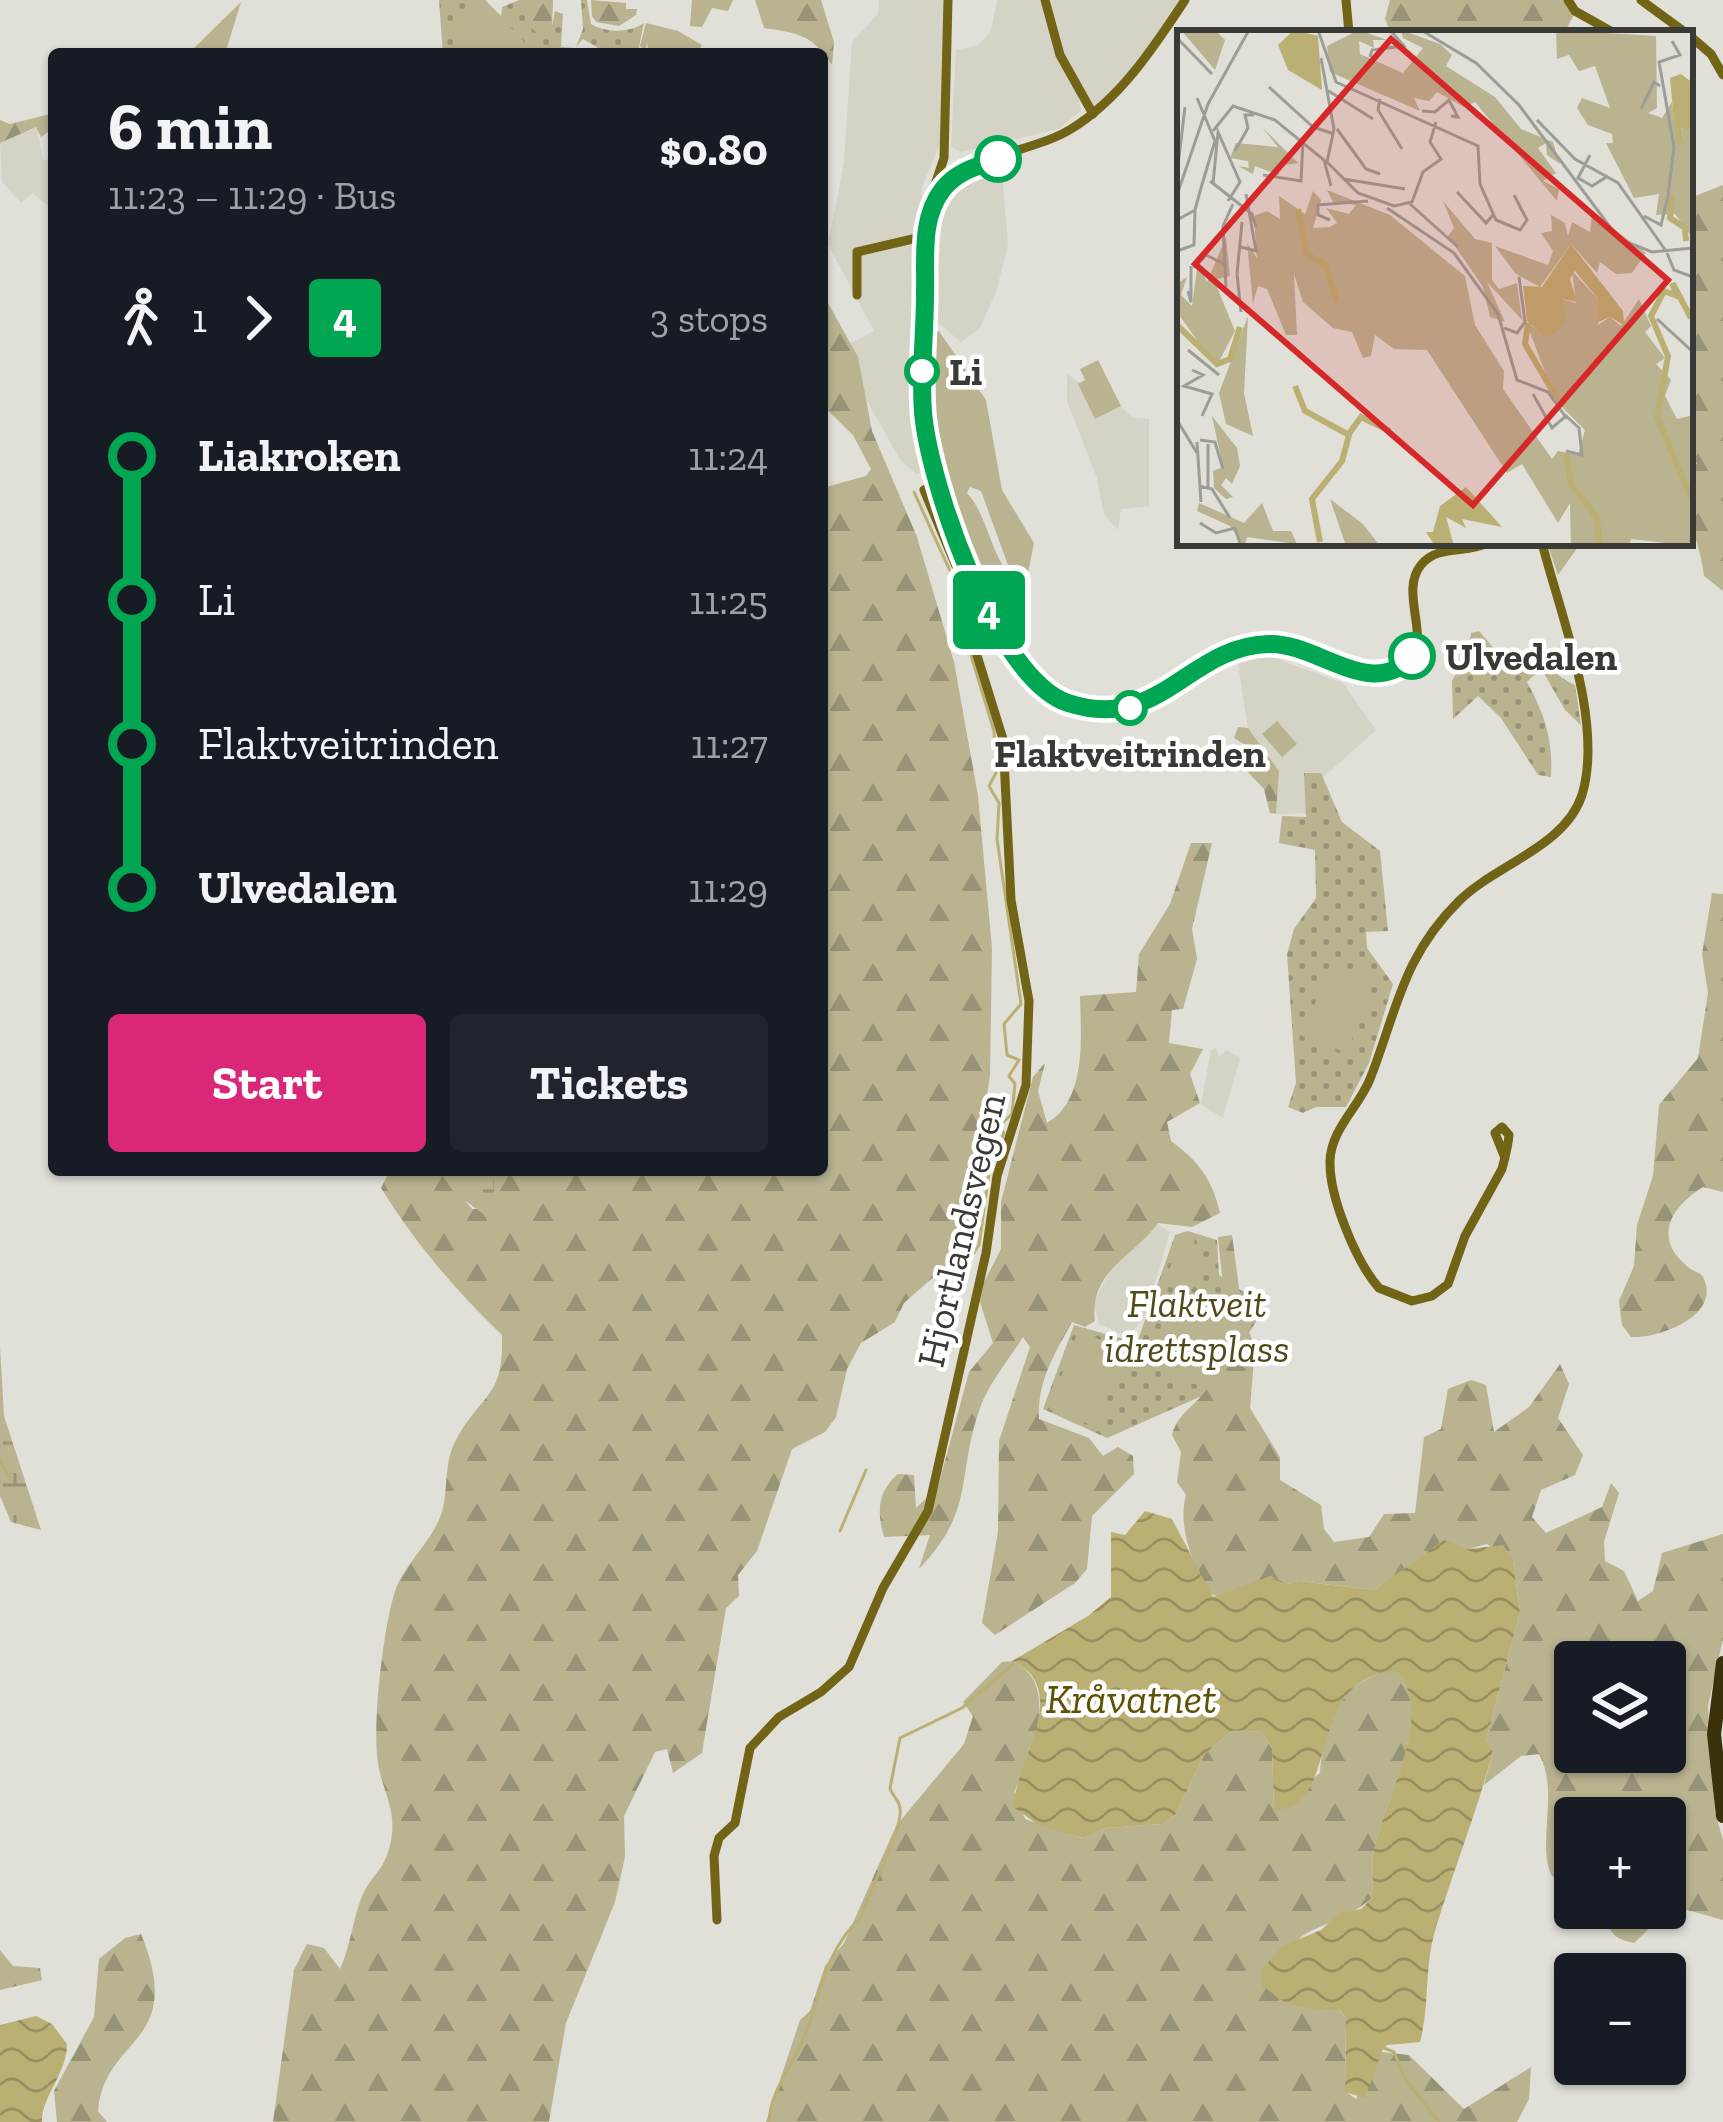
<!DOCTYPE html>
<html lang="en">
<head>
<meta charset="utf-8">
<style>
	body { margin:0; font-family:"Zilla Slab",serif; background:#20242c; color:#f1f3f6; height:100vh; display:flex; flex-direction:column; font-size:45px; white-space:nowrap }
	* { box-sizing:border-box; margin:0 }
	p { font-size:39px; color:#9ea1a6 }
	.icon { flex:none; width:66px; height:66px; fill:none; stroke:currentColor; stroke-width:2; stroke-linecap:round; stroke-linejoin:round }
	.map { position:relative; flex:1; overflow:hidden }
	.side { position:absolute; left:48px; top:48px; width:780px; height:1128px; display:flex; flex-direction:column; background:#171b24; border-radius:12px; box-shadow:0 3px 9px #0004 }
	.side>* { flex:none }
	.badge { padding:0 24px; border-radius:9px; font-size:42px; line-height:78px }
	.controls { position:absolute; left:1554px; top:1641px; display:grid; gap:24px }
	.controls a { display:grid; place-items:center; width:132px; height:132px; border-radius:12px; background:#171b24; box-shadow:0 3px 9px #0004; font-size:60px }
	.map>.badge { position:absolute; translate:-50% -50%; box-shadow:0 0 0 6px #fff }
	.legs { display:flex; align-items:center; gap:18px; height:132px; padding:0 60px; font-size:39px }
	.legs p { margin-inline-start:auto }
	.head { display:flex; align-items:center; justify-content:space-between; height:204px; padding:0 60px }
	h1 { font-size:66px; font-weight:800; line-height:90px }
	.button { display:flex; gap:24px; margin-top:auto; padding:24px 60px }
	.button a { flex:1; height:138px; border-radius:12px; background:#db2777; color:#fff; font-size:48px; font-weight:800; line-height:138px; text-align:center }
	.button a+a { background:#20242c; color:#f1f3f6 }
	ul { padding:0 60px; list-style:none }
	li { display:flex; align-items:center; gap:42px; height:144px; font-size:45px }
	li i { display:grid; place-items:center; width:18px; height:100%; margin:0 15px; background:currentColor }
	li i::after { content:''; width:30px; height:30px; margin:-15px; border:9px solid; border-radius:50%; background:#171b24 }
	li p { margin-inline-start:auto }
	li:first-child i { background:linear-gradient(#0000 50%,currentColor 0) }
	li:last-child i { background:linear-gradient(currentColor 50%,#0000 0) }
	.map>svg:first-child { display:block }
	.built { fill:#d5d3c5 }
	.grass { fill:url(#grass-dots) }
	.forest { fill:url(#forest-firs); fill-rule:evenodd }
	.wetland { fill:url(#wetland-marsh) }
	.garden { fill:#b9b390 }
	.water { fill:url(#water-waves) }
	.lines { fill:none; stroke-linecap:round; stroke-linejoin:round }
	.stream { stroke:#bbb074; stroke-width:3 }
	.secondary { stroke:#726416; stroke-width:9 }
	.highway { stroke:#39320b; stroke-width:14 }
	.line-1-casing { stroke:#fff; stroke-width:27 }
	.line-1 { stroke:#00a651; stroke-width:18 }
	.stop-1-dot { fill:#fff; stroke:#00a651; stroke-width:6 }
	.labels { text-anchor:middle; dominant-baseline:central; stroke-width:9; stroke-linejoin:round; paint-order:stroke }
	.stop-label { font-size:39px; font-weight:bold; fill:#393936; stroke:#fff; text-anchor:start }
	.street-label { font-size:39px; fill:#393936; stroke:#fff }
	.park-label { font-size:39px; font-style:italic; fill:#534a1b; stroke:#fff }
	.water-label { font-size:42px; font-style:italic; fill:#5e5205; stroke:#fff }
	.inset-river { fill:none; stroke:#bbb074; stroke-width:6 }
	.inset-road { fill:none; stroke:#9d9d97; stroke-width:3 }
	.view { fill:#d62828; fill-opacity:0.15; stroke:#d62828; stroke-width:6 }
	.inset-edge { fill:none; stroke:#393936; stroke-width:6 }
</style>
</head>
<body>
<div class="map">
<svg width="1723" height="2122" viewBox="0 0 1723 2122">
	<defs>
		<pattern id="grass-dots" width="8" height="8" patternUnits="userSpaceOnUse" patternTransform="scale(3)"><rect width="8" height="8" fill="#b9b390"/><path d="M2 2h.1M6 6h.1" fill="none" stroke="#979376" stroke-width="1.8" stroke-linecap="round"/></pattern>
		<pattern id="forest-firs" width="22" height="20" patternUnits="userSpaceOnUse" patternTransform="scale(3)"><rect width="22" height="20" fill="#b9b390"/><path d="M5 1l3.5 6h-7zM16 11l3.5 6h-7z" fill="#979376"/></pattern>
		<pattern id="wetland-marsh" width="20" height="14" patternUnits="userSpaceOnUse" patternTransform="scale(3)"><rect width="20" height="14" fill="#b9b390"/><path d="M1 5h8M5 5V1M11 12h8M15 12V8" fill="none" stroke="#979376"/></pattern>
		<pattern id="water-waves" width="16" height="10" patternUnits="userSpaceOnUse" patternTransform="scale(3)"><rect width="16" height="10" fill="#bbb074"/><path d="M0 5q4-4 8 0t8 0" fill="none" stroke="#999060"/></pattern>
	</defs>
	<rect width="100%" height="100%" fill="#e0dfd8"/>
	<g class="built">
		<path d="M879,0H944L941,141L922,187L914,351L931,468L917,474L901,461L853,376L848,345L874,331L828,244L844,163L852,42L878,14Z"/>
		<path d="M997,0H1040L1049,28L1047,0H1183L1130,77L1099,104L1090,109L1078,96L1081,111L1058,129L961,152L951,147L956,50L978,45L991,31Z"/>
		<path d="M37,127L43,161L54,157V210L32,193L21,203L2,182L0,143Z"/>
		<path d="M1001,163L1008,245L996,292L980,328L961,342L934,319L944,199L959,182Z"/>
		<path d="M1067,374L1080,383L1097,417L1121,406L1133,418L1149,419V506L1121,509L1118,530L1104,514L1097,478L1067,401Z"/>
		<path d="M1269,656L1343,683L1376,730L1321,779L1319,813L1276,814L1279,771L1248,728L1237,658Z"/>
		<path d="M1216,1048L1219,1057L1227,1050L1240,1058L1223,1118L1201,1104L1211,1050Z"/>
		<path d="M1155,1223L1170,1232L1146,1313L1129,1337L1099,1324L1094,1303L1124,1242Z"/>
	</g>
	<g class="grass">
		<path d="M439,0H485L501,16L502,7L519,0H553L552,26L555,11L563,14L561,47L573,48L571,54H557L555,47L553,54H443Z"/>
		<path d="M581,0H587L591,24C606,33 630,33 644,23L638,51L645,54H609L583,39L576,47L583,29Z"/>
		<path d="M1479,631L1513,671L1533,656C1551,665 1556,677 1575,685L1581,725L1565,710L1541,668L1527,682C1545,715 1553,740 1551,777L1538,775L1501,718L1478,696L1453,719L1452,681L1461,665L1466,664L1471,633Z"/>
		<path d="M1304,773H1321L1342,822L1380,851L1388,931L1366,932L1367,948L1393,984L1369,1063L1346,1107H1316L1303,1113L1288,1107L1296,1083L1287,954L1294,929L1316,898L1315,850L1279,843L1282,816L1306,817Z"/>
		<path d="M1188,1231L1217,1240L1219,1275L1265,1307L1213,1391L1107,1438L1043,1409L1074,1325L1137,1343L1175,1235Z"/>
	</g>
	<g class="forest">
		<path d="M526,0H553L551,24L537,33L528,25L533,18Z"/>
		<path d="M591,0L626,3V9H637L636,15L619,26L596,22L592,16Z"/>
		<path d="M692,0H733L728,11L712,8L702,27L690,26Z"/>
		<path d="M755,0H821L834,42L832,65C813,35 798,33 764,28Z"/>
		<path d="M1390,0H1567L1575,13L1564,33H1391L1385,19Z"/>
		<path d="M241,2L225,54H188Z"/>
		<path d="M54,113V128L41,137L36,127L0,143V120L10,124Z"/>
		<path d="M1723,185V591L1704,576C1701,544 1675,491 1697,463L1690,456V198Z"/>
		<path d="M823,294L858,357L872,431L917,537L954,662L978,796L992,948L990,1075L968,1222L946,1266L904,1303L895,1322L861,1343L847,1369L836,1417L825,1432L792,1449L757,1551L738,1575L739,1596L726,1608L702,1753L673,1773L667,1749L655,1752L624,1816L625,1857L615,1902L566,2023L549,2122H273L294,1970L307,1944L324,1948L340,1969C351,1945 352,1922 361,1899C372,1871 387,1872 392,1834C395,1807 382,1789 378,1763C372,1725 383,1629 395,1591C404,1566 427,1546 439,1520C450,1495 442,1465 456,1440C482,1392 504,1399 502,1335C456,1291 415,1243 381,1188L390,1170H440L472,1209H494V1170H822V488L866,476L871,469L853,435L822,405Z"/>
		<path d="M1553,543L1578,547L1558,575L1548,546Z"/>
		<path d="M1238,727L1248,728L1279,771L1276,814L1270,813L1264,789L1244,768L1247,746L1234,738Z"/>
		<path d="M1191,843H1212L1192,929L1197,959L1183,1009L1172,1010L1169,1043L1203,1049L1190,1074L1200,1103L1167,1122L1171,1141C1198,1161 1212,1178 1220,1213L1192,1227L1158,1223C1135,1256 1088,1271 1095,1321L1085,1327L1072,1322C1054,1355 1037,1382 1039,1419L1089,1438L1103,1456L1118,1447L1133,1456L1134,1474L1092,1516L1087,1569L1075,1583L995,1635L982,1623L998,1532L999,1441L1030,1347L1023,1337C1009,1360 987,1385 979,1411C956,1478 976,1509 919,1569L930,1535L884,1537C877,1512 877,1492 898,1474L914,1475L916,1508L938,1487L969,1372L993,1343L980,1302L982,1286L1001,1249V1202L1033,1077L1045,1063L1038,1091L1047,1123C1087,1100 1081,1038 1080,996L1136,992L1139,954L1170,904Z"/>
		<path d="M1712,893L1723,894V1192L1703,1187C1671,1207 1652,1238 1688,1267C1692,1271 1700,1272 1703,1277C1723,1316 1657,1339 1631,1337L1622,1325L1619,1301L1634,1266L1637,1225L1653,1176L1659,1105L1698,1058L1708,993L1702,954Z"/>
		<path d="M1232,1235L1243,1318L1255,1346L1250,1408L1280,1457V1480L1321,1505L1324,1529L1334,1542L1369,1537L1384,1514L1415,1513L1424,1437L1441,1429L1448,1389L1471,1380L1486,1385L1494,1432L1529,1407L1560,1364L1569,1384L1558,1418L1583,1455L1575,1475L1541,1490L1532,1517L1546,1533L1602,1507L1611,1483L1619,1493L1604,1542L1605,1561L1624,1571L1638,1601L1653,1591L1662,1553L1723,1534V1639L1708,1706L1715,1812L1723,1840V1920L1673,1906L1634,1943C1611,1938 1608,1931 1605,1908H1665V1818H1575V1885C1565,1882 1554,1882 1550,1872C1538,1840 1559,1790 1539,1754L1521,1756L1484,1785L1493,1751L1486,1740L1520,1612L1513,1560L1487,1544L1468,1549L1444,1541L1374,1590L1299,1581L1287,1584L1271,1576L1222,1597L1206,1593C1194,1562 1177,1529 1186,1495L1177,1482L1181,1452L1172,1435C1177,1414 1195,1406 1207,1389C1236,1344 1222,1286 1218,1237ZM1575,1662H1665V1752H1575Z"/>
		<path d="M1012,1661C1061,1682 1033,1753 1014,1792L1025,1819L1082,1838L1106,1828L1163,1824L1176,1814L1204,1755L1233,1730L1262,1732L1272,1748L1274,1810L1320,1773C1324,1724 1342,1674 1398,1671C1435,1719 1384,1800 1374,1850C1371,1864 1373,1882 1373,1897C1358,1912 1327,1923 1307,1933C1290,1942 1275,1970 1262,1985C1286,2009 1307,2009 1339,2009L1346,2019L1345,2091L1356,2099L1381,2052L1409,2055L1464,2109L1531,2067L1529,2099L1517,2122H766L800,2020L810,2011L825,1966L844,1943L896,1826L964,1744L973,1716L963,1702L1002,1662Z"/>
		<path d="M141,1934C187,2046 104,2035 98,2111L107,2122H57L54,2091L94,2017L99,1959L125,1938Z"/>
		<path d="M0,1950L13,1966L40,1968L42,1980L0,1990Z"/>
	</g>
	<g class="wetland">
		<path d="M494,1170V1209L483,1214L453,1191L440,1172Z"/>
		<path d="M0,1347L4,1416L41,1530L11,1522L0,1496Z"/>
	</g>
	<g class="garden">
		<path d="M479,0H485L535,54H470L447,30Z"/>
		<path d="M646,23L678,31L702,45L697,54H649L647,43L645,50L640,46Z"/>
		<path d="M933,331H939L986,400L1002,490L1034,543L1027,578L1012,576L981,491L970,487L967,493C992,520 990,569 1025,586L1017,642L1026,655L1023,667L941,476L929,412L928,336Z"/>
		<path d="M1098,360L1121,406L1095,419L1078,384L1085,380L1080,369Z"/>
		<path d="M1277,721L1297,744L1282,757L1262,734Z"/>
		<path d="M1331,963L1375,980L1347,1053L1302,1036Z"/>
		<path d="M1179,1236L1195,1238L1194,1244L1202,1247L1193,1289L1166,1282Z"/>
		<path d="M1183,1296L1230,1310L1207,1388L1160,1373Z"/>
		<path d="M1078,1331L1126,1350L1096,1427L1049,1409Z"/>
	</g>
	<g class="water">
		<path d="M1145,1511L1172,1519L1213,1597L1271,1576L1287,1584L1299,1581L1374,1590L1444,1540L1468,1549L1503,1545L1513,1560L1520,1612L1486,1740L1493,1751C1477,1812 1453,1871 1435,1931C1424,1968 1430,2005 1420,2042L1387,2045L1382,2051L1365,2098L1345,2092L1346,2019L1340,2010C1307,2009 1287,2009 1262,1986V1970L1282,1946L1321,1930L1340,1913L1361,1909L1373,1897C1373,1882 1371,1864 1374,1850C1383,1802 1435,1718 1398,1672C1302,1673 1344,1809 1274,1810L1272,1748L1262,1732L1233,1730L1204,1755L1176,1814L1163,1824L1106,1828L1083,1838L1040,1826L1013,1807C1016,1761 1073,1688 1012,1661L1088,1616L1111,1597V1532L1125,1535Z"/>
		<path d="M36,2016L52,2024L67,2044C67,2074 41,2097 42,2122H0V2025Z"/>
	</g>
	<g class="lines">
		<g class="stream">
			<path d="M914,492L961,595L966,639L994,731L996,773L989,786L999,803L997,839L1021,1004L1004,1024L1007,1055L1019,1060L1009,1076L1015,1084L1012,1114L999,1126L1004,1133L989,1173L979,1245L957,1277"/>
			<path d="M0,1460L10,1479"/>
			<path d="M840,1531L866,1470"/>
			<path d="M1384,2048L1394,2052L1406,2080L1439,2122"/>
			<path d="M769,2122C770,2090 794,2064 805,2035C821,1993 825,1951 861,1917C865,1895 908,1825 899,1804C897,1798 891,1794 890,1788L900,1738L962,1708L1013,1664"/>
		</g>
		<g class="secondary">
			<path d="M1045,0L1060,55L1093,114"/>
			<path d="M1185,0C1154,47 1120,99 1071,129C1031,154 961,154 937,199C921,228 926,265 925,297C925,343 918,389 926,434C937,501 997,675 1063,702C1151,736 1174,661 1246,647C1304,636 1351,683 1386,673C1448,657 1394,598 1421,565C1438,544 1466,554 1488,543"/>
			<path d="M1346,0L1349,33"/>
			<path d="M1568,0L1575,11L1614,33"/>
			<path d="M1641,0L1686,33"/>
			<path d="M1690,36L1711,54L1723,75"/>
			<path d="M857,295V252L917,238L944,158L948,0"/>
			<path d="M1505,1158L1495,1133L1502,1127L1509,1135C1508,1147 1505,1157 1502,1169L1465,1236L1448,1284L1432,1296L1412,1301L1379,1288C1356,1262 1329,1196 1330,1161C1331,1129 1359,1107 1370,1079C1397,1010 1403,956 1459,901C1495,865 1565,847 1582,795C1604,722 1560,614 1542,543"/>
			<path d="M717,1920L714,1856L719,1838L735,1823L750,1748L779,1717L821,1692L849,1667L883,1588L928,1511L986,1253L997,1176L1026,1085L1029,1001L1011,900L1003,739L975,649L966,590L924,490L939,482"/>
		</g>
		<path class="highway" d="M1723,1663L1714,1734L1723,1816"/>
	</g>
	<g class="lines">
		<defs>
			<path id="line-1" d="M998,159C978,166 957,171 943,189C920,218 926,259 925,294C925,333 920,373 923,412C929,484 996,679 1068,703C1160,733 1188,646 1269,644C1316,642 1373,702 1412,656"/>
		</defs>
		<use href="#line-1" class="line-1-casing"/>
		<use href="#line-1" class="line-1"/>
	</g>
	<g class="stop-1-dot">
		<circle cx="998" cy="159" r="21"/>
		<circle cx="922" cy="371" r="15"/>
		<circle cx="1412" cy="656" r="21"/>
		<circle cx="1130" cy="708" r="15"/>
	</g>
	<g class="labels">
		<g class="stop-label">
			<text x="949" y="371">Li</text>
			<text x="1445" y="656">Ulvedalen</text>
			<text x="1130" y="753" text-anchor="middle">Flaktveitrinden</text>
		</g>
		<g class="street-label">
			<text transform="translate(961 1230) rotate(-77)">Hjortlandsvegen</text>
		</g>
		<g class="park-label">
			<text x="1197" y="1303">Flaktveit<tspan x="1197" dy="45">idrettsplass</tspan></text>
		</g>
		<g class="water-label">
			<text x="1131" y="1698">Kråvatnet</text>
		</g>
	</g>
	<g transform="translate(1177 30)">
		<rect width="516" height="516" fill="#e0dfd8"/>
		<path d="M4,0H38L48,10L38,40ZM182,0L210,10H196L197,18L182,11L183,24L226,43L246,18L226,8L224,0L263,14L275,25L269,36L318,67L344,99L376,112L383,134L370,125L369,113L361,118L379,143L366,151L382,159L380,171L298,72L287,77L260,62L252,71L237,68L243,81L153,42L150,16ZM379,0L479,6L480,78L471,83L485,88L495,72L497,90L507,112L504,98L514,101L516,208L498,184L479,185L482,164L457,168L429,113H436L435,104L411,95L400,78L405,68L433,78L418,36L402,41L392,25L380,29ZM85,97L121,133L102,136V145L78,136L76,144L61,136L72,138L71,131L53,128L59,113L101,117ZM150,160L213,185L288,246L298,295L327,341L326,359L375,429L381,421L401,425L408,400L379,371L349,292L368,305L383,297L384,269L399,273L395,241L422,270L421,295L433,287L444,296L462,269L474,296L468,302L488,328L479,334L494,350L488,366L500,389L516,385V516L454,509L452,516H394L393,473L381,493L345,434L330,443L250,320L217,319L198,305L194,326L186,328L175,302L156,298L126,272L117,244L120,305H109L90,259L81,256L76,274L70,213L80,228L77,186L90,181L103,189L102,166L128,184L136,161L144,170L136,198L152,197L160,193L149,178L172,184L179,175L156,172ZM266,171L298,209L315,213V250L322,259L340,253L345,290L310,252L328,292L313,287L306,257L271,206L277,198ZM415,183L469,223L455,243L439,244L423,232L420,243L394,214L363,257L339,244L318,216L371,235L376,221L364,203L375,201L374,185L388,193L391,206L395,192L413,202ZM49,207L53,246L37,250L58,301L39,337L0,282V254L10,247L4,265L15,276L21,231L30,252ZM71,286L67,363L76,406L49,394L42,363ZM35,386L60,418L63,436L55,454L49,448L44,455L56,467L49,469L37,458L36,441L46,437ZM153,469L186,494L203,516H169ZM22,473L67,493L85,473L96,501H114L120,514L70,507L68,516H58L63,511L53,496L20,481Z" fill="#b9b390"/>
		<path d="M117,0L141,6L145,60L111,40L101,15ZM504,44L516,53V102L504,98L507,113L499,114L493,48ZM394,214L446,281L447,295L433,287L419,293L422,270L398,241L393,249L400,272L385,269L389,289L381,301L369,307L350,291L346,256L365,257ZM289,457L325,497L285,489L289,498L269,487L277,516H258L249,502H256L263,476Z" fill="#bbb074"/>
		<path class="inset-river" d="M495,166L493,188L508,198L509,211M121,179L129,223L149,236L160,272M495,253L500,266L487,261L474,286L491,326L480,387L516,472M496,254L514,288M351,293L348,314L379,367M0,295L40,334L53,329L63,297M118,356L128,381L172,405L165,431L135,469L143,512M171,405L184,387L213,401M389,424L394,454L420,488L423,516"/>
		<path class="inset-road" d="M141,0L159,52L301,116L303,154L319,190L343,200L350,190L337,165M244,0L299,33L342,75L442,209L475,222L516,218M0,8L35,44M193,27L195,20L227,16L213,0M144,28L157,99L150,132L181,163L217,176L235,172L246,142L264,129L253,112L259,92M92,57L136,97L157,104M150,60L196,89M20,68L38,111L24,158M203,69L201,80L225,119M464,79L477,52L483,56M245,81L258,82L272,70L281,87L274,86M360,90L398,129L441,153L489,221M160,99L189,139L203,144M36,101L56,76L98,90L147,130L154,156M58,121L71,98L68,85H77M413,125L401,148L415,156L431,146M0,144L8,77M86,145L124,151L126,111M167,149L228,159M33,151L75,184L79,197M36,154L41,102L63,152L51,171M280,162L309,193L316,185M0,165L31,74L72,0M233,174L281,217M210,178L277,223L321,284L340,350L371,362L388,386M467,186L484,195L491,166L497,117L482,32L503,25L495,11M0,190L18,180L24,158M153,190L141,185V175L191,171M64,217L79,221L69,164M0,221L17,215L18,180M490,223L497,240L516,247M17,238L29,225L47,234M60,244L65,192M60,244L64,282M49,257L46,196L56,174M11,261L14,272V236M480,289L516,322M327,298L340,303L348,292L342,247M11,320L42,345M15,340L26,345L7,356L35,364L25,386M356,364L375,398L389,386L402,398L405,425L389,421M0,390L20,423M23,410L38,412L46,439M20,412L24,472M31,414V458M22,456L35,459L53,488M0,465V512M23,493L39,503L58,498L64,516"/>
		<path class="view" d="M214,9L491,250L296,475L18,234Z"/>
		<rect width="516" height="516" class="inset-edge"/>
	</g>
</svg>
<div class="controls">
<a><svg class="icon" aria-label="layers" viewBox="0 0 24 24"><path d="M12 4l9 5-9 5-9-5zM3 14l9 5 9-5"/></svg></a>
<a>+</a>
<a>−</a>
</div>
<b class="badge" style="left:989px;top:610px;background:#00a651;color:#fff">4</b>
<section class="side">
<div class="head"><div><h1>6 min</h1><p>11:23 – 11:29 · Bus</p></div><b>$0.80</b></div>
<div class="legs"><svg class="icon" aria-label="walk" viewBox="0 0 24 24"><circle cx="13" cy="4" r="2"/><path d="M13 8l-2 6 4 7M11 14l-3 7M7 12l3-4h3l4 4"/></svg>1<svg class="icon" aria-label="forward" viewBox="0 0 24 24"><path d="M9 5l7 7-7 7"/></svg><b class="badge" style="background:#00a651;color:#fff">4</b><p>3 stops</p></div>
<ul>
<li><i style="color:#00a651"></i><b>Liakroken</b><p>11:24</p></li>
<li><i style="color:#00a651"></i><span>Li</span><p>11:25</p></li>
<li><i style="color:#00a651"></i><span>Flaktveitrinden</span><p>11:27</p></li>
<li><i style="color:#00a651"></i><b>Ulvedalen</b><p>11:29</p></li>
</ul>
<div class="button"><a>Start</a><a>Tickets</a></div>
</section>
</div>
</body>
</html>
